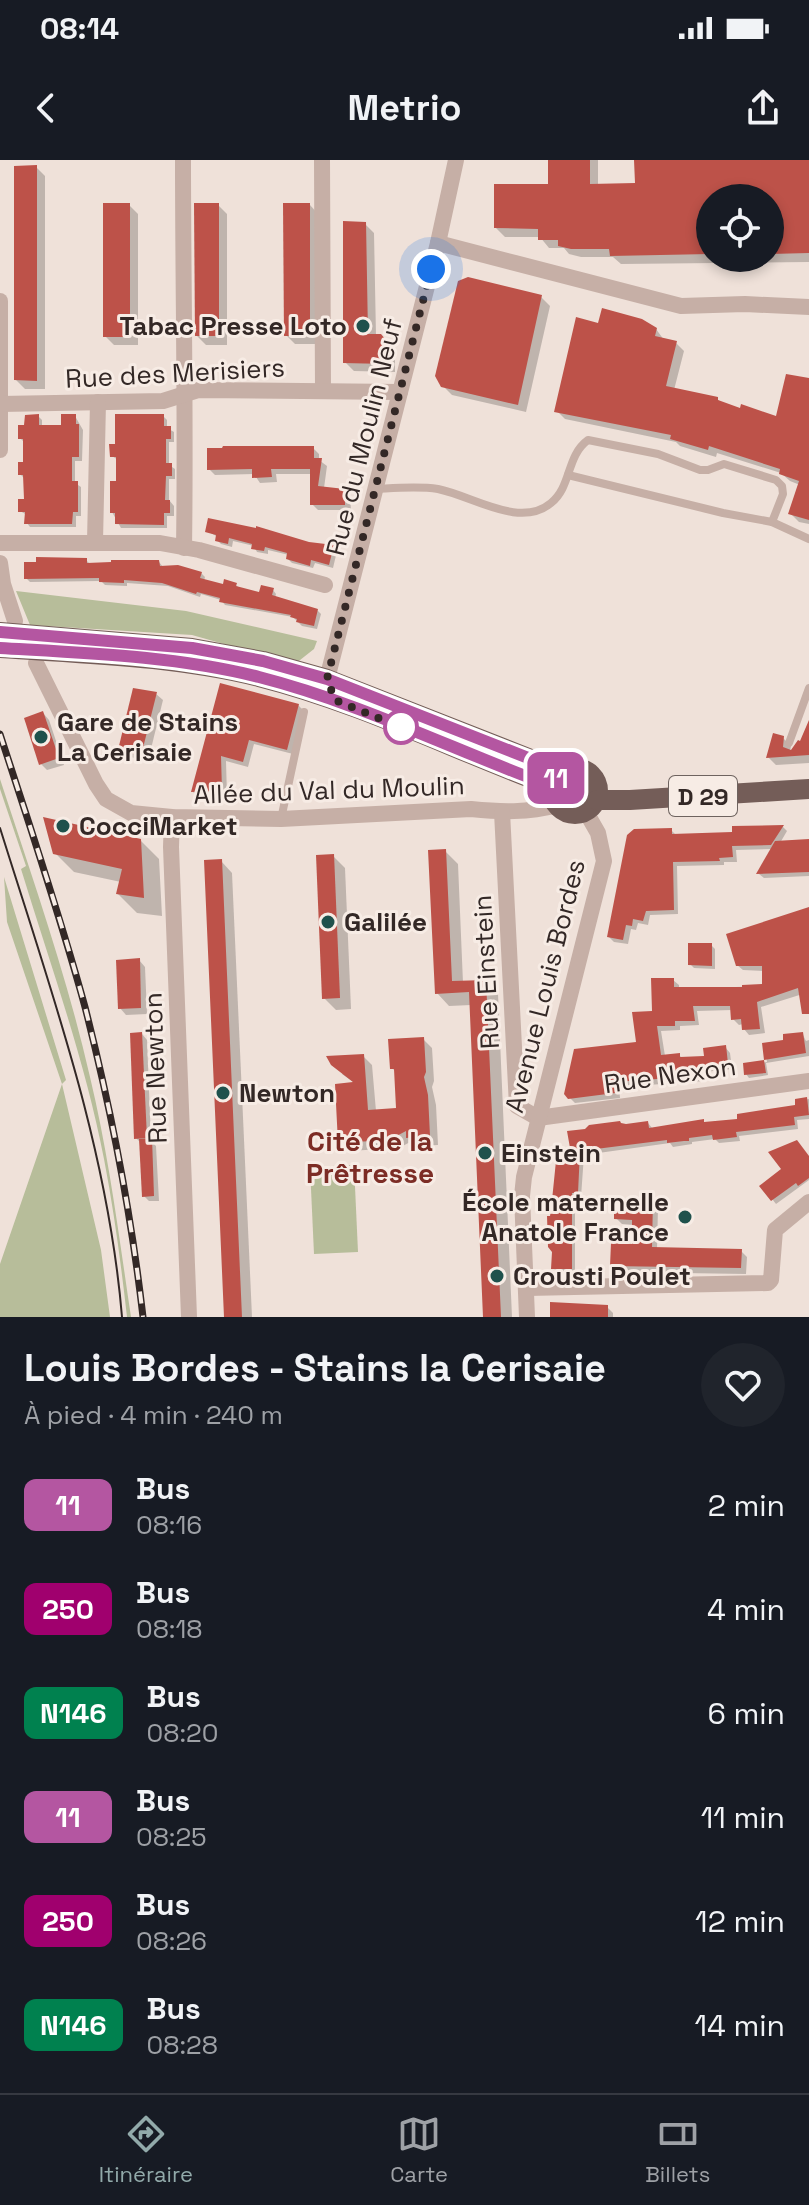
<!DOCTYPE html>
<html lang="fr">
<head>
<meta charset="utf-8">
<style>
	body { margin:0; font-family:"Space Grotesk",sans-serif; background:#20242c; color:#f1f3f6; height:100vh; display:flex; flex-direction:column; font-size:30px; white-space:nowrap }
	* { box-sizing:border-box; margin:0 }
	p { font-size:26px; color:#9ea1a6 }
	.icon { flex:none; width:44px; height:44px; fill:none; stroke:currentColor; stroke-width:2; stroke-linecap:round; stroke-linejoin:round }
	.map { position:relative; height:1157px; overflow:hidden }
	.details { display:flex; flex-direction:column; background:#171b24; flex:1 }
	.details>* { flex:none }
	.badge { padding:0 16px; border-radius:12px; font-size:28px; line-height:52px }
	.controls { position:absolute; left:696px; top:24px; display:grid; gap:16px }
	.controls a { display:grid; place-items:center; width:88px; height:88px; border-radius:50%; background:#171b24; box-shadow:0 4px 12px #0003; font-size:40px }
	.you { position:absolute; width:40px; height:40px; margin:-20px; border:6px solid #fff; border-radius:50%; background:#1a73e8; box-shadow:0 0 0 12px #1a73e833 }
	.map>.badge { position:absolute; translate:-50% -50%; box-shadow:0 0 0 4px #fff }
	.round { display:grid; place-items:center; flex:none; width:84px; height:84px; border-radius:42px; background:#20242c }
	.summary { display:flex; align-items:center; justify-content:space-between; height:136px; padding:0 24px }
	h1 { font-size:38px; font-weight:700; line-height:60px }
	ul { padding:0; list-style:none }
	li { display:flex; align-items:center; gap:24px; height:104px; padding:0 24px }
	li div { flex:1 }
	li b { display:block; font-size:30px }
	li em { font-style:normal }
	li .badge { min-width:88px; font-weight:700; text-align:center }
	.status { display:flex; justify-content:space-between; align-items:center; height:56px; padding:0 40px; background:#171b24; direction:ltr }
	.status svg { height:22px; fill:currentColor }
	header { display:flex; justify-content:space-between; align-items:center; height:104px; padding:0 24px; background:#171b24; font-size:36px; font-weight:700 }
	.tabs { display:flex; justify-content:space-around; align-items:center; height:112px; border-top:2px solid #363941; background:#171b24; font-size:22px; color:#9ea1a6 }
	.tabs a { display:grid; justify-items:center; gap:4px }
	.tabs .selected { color:#92aaaa }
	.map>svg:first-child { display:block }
	.green { fill:#b7bd9a }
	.shadow { fill:#0003; fill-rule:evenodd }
	.building { fill:#bd5249 }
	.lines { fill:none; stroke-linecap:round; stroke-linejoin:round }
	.service { stroke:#c6afa6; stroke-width:8 }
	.minor { stroke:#c6afa6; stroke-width:16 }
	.primary { stroke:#745d58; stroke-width:20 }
	.tram { stroke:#332826; stroke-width:2 }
	.rail-casing { stroke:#332826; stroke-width:7 }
	.rail { stroke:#f7ece5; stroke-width:4; stroke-dasharray:12; stroke-linecap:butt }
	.line-casing { stroke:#fff; stroke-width:18 }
	.line { stroke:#b456a1; stroke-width:12 }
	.walk { stroke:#332826; stroke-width:8; stroke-dasharray:0 14.4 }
	.poi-dot { fill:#1f514c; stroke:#f7ece5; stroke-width:3 }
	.stop-dot { fill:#fff; stroke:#b456a1; stroke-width:4 }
	.labels { text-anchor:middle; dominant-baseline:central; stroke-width:6; stroke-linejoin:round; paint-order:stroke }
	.shield { fill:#f7ece5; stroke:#6e635f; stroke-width:2 }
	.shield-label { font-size:24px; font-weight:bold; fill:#332826 }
	.poi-label { font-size:26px; font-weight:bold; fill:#332826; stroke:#f7ece5; text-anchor:start }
	.street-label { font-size:26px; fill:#332826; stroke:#f7ece5 }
	.neighbourhood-label { font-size:28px; font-weight:bold; fill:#7c2c25; stroke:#f7ece5 }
</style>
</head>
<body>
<div class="status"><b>08:14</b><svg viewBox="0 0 49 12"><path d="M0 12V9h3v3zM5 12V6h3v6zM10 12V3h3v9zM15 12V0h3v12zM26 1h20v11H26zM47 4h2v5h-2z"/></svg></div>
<header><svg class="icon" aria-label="back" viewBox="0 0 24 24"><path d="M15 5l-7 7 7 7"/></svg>Metrio<svg class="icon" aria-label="share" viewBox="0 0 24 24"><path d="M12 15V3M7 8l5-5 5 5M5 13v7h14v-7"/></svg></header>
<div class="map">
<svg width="809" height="1157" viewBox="0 0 809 1157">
	<rect width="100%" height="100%" fill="#efe1d9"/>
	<g class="green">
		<path d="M16,431L186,451L317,481L314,489L295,504L192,475L30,465Z"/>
		<path d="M0,619C32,717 67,816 90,917C109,996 119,1077 131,1157H127C121,1104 114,1051 104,999C85,900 50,804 21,709L26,706L0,629Z"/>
		<path d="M4,717L66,920L62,924L101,1090L110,1157H0V1104L62,924L7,762Z"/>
		<path d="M354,1005L358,1092L314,1094L310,1007Z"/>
	</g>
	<g class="shadow">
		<path d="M550,0H598V26L637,25L636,0H809V102L621,104L613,97H581L569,94L564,88H549L540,77H505L496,68L550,26ZM710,38H770V98H710Z"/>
		<path d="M36,7L45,16V229H25L16,220Z"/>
		<path d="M129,45L138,54V185H114L105,176Z"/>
		<path d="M218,45L227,54V185H206L197,176Z"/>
		<path d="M310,45L318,54V184H295L286,175Z"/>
		<path d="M365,64L374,73L376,176H381L395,191V212L354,211L345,202Z"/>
		<path d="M541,137L550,146L526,252L452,235L443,226Z"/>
		<path d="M599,165L656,169L664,180L676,183L684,191L674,230L717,239L723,244L778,258L809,220V364L799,362L791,354L800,325L790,321L781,313L717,293L716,297L680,286L676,282L565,259L557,251Z"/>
		<path d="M38,256L42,260V267H63L75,256L83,270L82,301H75V323L81,327V356H76V367H30L27,363V355L20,351L26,341L24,318L20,314L25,304V283L20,278L26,267Z"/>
		<path d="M163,256L167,260V268L174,272V282H169V305L175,309V319H169V340L174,346V356H167V368H121L112,352L118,323V300L112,296L117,286Z"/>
		<path d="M313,288L319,294V300L327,306L324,328L344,331L350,337L351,350H318L312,344V314H276L277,322L260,323L254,314L215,315L209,309Z"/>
		<path d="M207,371L333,387L337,391L333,408L315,403L313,408L292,403L288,399L289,395L268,390V394L257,392L254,386L233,381L232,387L221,384L217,380L218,377Z"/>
		<path d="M86,400L91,405L159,402L163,407L201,413L205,417L204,421L224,426L236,425L240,429L260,434L273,430L276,434L275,438L317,450L321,454L317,469L302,466L293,457L225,445L221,440L201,434L200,437L168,426L127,423V426L105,425L101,421L30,422L26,418Z"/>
		<path d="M221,525L298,545L304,551L293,594L254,584L248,607L226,601L227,636L199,637L193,632Z"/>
		<path d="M156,534L163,540L148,601L126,596L120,590Z"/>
		<path d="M43,553L49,560L64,605L47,610L41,604Z"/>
		<path d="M809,565V603L776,605L768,597L783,578L791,586L790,591L801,583Z"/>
		<path d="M783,667L787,671L780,683L809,681V716L764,718L759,714L773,689L736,690L737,702H724V705L677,706L678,754L650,755L648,765L638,763L636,770L631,769L628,784L614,782L609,777L671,670L677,676L734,674Z"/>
		<path d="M140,680L159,699L162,756L137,753L118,734L121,722L74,712L55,693Z"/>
		<path d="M445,691L458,704L463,823L485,822L498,834L512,1157H485L471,845L449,846L437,833Z"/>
		<path d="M333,696L345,708L351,849L336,850L324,838Z"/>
		<path d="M221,701L232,713L252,1157H226Z"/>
		<path d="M809,749V832L761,847L765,873L749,875L744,869L743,864L739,865L733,859L732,850L697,851L699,865L680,866V870L661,871L665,896L679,895L683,899L706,898L725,887L730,893L732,909L704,912L705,921L619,927L620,938L575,943L566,934L638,884L673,820L679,825V829L764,826V811L743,810L737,805Z"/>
		<path d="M711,785L715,789V809L694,808L690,804Z"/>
		<path d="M139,800L145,807L147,854L126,855L120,848Z"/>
		<path d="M142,874L147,880L151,981L156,986L159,1041H149L144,1036L141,983L136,978Z"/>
		<path d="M803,875L806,881L809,880V896L766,903L768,915L749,918L746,914L745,905L767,902L764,885L786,882Z"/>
		<path d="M423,879L432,888L434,921L432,927L436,945L438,985L417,986L412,981L399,988L349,991L340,982L356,924L342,914L363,896L372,905L376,951L398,950L396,912L392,908Z"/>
		<path d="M809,939V959L797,960L798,969L739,976L740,981L719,983L715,979L692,982V984L673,987L670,983L584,995L581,1037H575V1112H558L553,1108L551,1058L572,990L622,966L648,963L652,968L739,961L797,946V941Z"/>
		<path d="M809,998V1020L776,1044L762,1026L784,1009Z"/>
		<path d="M652,1042L658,1047L657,1089L741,1091L747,1097L746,1114L618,1112L612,1106L634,1086V1065L622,1064L616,1058Z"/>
		<path d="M607,1147L613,1153V1157H552Z"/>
	</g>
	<g class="building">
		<path d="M548,0H590V24L635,23L634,0H809V93L770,94V38H710V94L610,96L609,89H571L558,86V80H538V69L494,68V24H548Z"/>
		<path d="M37,5V221L14,220V6Z"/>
		<rect x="103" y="43" width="27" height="134"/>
		<path d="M194,43H219V176H195Z"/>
		<path d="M283,43H310V176H284Z"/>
		<path d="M343,61L366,62L368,174H381L386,180L387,204L343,203Z"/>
		<path d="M468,117L542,135L518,245L441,227L435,216L458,121Z"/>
		<path d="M602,148L642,159L657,168L655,176L677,181L666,226L718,237V240L740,248L741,244L776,256L786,214L809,218V360L788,354L799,321L779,314L780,309L709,286L708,290L670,279L671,275L554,252L576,157L598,163Z"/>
		<path d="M39,254V265H61V254H76V264H79V297H72V321H78V352H73L72,364H24L25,352H18V339H24L23,315H18V302H23V279H18V265H24L25,255Z"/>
		<path d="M115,254H164V266H171V279H166V303H172V316H166L165,340H170V353H164V365L115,364V353H110V321H116V297H110L109,284H115Z"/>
		<path d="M223,286H314V298H322L318,326L345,329V345H310V309H271L272,317L252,318V309L207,310V288H222Z"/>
		<path d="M208,358L256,368V366L309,382L334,385L329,405L311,400L310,406L286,399L287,393L265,387L264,391L251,389L252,384L229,378L228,384L215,381L216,375L205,372Z"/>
		<path d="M36,397L87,398V403L111,402V400H159L160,406L178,405L202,412L200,418L223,424L224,419L237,423L236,426L259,432L261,425L274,428L272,435L318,449L314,466L296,462L297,459L290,457L291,455L219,442L220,438L197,432L196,434L162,423L124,420V423L99,422V418L24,419V402H36Z"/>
		<path d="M220,523L299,544L287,590L249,580L243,602L221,596L222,631L191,632Z"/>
		<path d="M133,528L157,532L141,596L118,590Z"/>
		<path d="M43,551L59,598L39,605L24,558Z"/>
		<path d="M809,560V595L766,598L773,573L784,576L783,587L791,590L798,580L800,581Z"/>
		<path d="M43,657L141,679L144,738L116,734L122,709L53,694Z"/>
		<path d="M784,665L771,685L732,686L733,697L719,698L720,701L673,702L674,750L646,751L643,761L633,759L632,766L626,765L623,780L607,777L627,675L634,669L672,668V674L732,672V666Z"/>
		<path d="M809,679V712L756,714L775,681Z"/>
		<path d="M446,689L452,821L486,820L501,1157H483L469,832L435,834L428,690Z"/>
		<path d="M334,694L340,838L322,839L316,695Z"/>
		<path d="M222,699L236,1021L242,1157H224L204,700Z"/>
		<path d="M809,747V854H802L798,828L757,842L760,869L742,870L741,859L731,860L730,846H693L695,861H675V866H657L661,895L680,893V897L704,896L703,888L726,885L728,904L700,908L701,916L614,922L615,933L568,939L564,934L574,889L636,882L632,852L652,851L651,818H674V827H742V825L762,824V806H736L726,774Z"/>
		<path d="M688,783H712V806L688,805Z"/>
		<path d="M140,798L141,848L118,849L116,800Z"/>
		<path d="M142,872L147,978L134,979L130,873Z"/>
		<path d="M803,872L806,893L764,900L766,913L744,915L743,903L764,900L762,883L783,880V874Z"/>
		<path d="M424,877L426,912L424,917L428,935L430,976L406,978V971L389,980L338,983L335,924L353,922L331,905L326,896L364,894L368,950L396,948L394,909H390L388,879Z"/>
		<path d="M807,937L809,955L794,957L795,965L736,972L737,977L713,980L712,975L689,978V981H684L667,983V980L580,991L578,1033H572V1109H551L552,1092L548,1087L547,1056H550L551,1050L557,991L570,988L567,971L585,969L589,965L620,961L621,963L626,964L648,961L649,968L704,959V962L737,959V954L795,945V939Z"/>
		<path d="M152,978L154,1036L142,1037L139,979Z"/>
		<path d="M797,980L809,996V1018L798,1026L796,1023L771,1041L759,1026L781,1009L768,992Z"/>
		<path d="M653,1039L652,1087L742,1089L741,1108L610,1106L611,1083L632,1084V1060L614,1059V1042L633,1047Z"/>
		<path d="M550,1142L608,1145V1157H550Z"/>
	</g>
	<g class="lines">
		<g class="service">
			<path d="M568,315L723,353L772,362"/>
			<path d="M376,329C396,328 418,326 438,329C473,336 520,369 551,343C572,326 566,296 588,280L658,294L700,310H708L724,304L776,320L782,326L783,334L772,362L809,379"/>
			<path d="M789,583L809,528"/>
			<path d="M281,659L304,552"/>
		</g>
		<g class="minor">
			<path d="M183,0C183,129 186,258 184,388"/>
			<path d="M322,0L323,231"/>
			<path d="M438,83L681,146L745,144L809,147"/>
			<path d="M0,141V290"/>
			<path d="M1,244L163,241L198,230L400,232"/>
			<path d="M95,382L98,242"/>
			<path d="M0,383H160L199,390L325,425"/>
			<path d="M0,403L3,424L15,461"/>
			<path d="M36,503L96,624L106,639L131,653L172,657L281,659L471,649C500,652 528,653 557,645"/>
			<path d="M330,527L327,519L438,83L456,0"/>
			<path d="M502,652L517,946L538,958"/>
			<path d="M172,657L171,687L189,1157"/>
			<path d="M538,958L809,921"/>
			<path d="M527,1128L768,1123L771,1120L775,1070L809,1042"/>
			<path d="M527,1157L522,1036L524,1017L604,701L598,673L586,652"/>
		</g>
		<g class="primary">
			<path d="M0,472L192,488L263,501L327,519L541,603L559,614"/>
			<path d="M0,488C86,494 175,496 259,517C354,541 442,584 533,619L552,629"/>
			<circle cx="575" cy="631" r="23"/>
			<path d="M597,640H630L809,629"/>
		</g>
		<path class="tram" d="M0,668C50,828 108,988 122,1157"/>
		<defs>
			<path id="rail" d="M0,574C29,664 60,755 85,847C111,949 131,1052 143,1157"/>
		</defs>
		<use href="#rail" class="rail-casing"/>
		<use href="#rail" class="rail"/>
	</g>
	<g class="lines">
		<defs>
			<path id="line" d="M0,472L192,488L263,501L327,519L541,603L559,614L552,629L533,619C442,584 353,541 259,517C175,496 86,493 0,488"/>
		</defs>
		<use href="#line" class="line-casing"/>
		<use href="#line" class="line"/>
		<path class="walk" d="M401,567L403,568L335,540L327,519L431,109"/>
	</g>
	<g class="poi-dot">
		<circle cx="363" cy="166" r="8"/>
		<circle cx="41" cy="577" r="8"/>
		<circle cx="63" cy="666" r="8"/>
		<circle cx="328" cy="762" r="8"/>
		<circle cx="223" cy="933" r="8"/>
		<circle cx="485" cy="993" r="8"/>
		<circle cx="685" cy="1057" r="8"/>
		<circle cx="497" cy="1116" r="8"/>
	</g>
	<circle class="stop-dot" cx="401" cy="567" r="16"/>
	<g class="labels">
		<rect class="shield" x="669" y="616" width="68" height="40" rx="6"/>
		<g class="shield-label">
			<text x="703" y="636">D 29</text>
		</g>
		<g class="poi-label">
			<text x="347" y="166" text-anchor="end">Tabac Presse Loto</text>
			<text x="57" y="562">Gare de Stains<tspan x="57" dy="30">La Cerisaie</tspan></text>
			<text x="79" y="666">CocciMarket</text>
			<text x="344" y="762">Galilée</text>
			<text x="239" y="933">Newton</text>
			<text x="501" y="993">Einstein</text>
			<text x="669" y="1042" text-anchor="end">École maternelle<tspan x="669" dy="30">Anatole France</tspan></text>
			<text x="513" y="1116">Crousti Poulet</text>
		</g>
		<g class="street-label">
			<text transform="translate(175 213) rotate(-3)">Rue des Merisiers</text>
			<text transform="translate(364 277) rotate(-76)">Rue du Moulin Neuf</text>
			<text transform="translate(329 630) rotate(-2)">Allée du Val du Moulin</text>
			<text transform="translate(486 812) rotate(-93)">Rue Einstein</text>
			<text transform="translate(545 826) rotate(-76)">Avenue Louis Bordes</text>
			<text transform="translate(155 908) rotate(-92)">Rue Newton</text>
			<text transform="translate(670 915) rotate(-8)">Rue Nexon</text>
		</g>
		<g class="neighbourhood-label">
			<text x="370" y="981">Cité de la<tspan x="370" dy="32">Prêtresse</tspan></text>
		</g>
	</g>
</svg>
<div class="controls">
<a><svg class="icon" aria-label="locate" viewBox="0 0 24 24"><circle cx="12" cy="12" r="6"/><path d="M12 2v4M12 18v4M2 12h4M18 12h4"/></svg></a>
</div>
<div class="you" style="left:431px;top:109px"></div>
<b class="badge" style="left:556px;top:618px;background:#b456a1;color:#fff">11</b>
</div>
<section class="details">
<div class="summary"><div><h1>Louis Bordes - Stains la Cerisaie</h1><p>À pied · 4 min · 240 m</p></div><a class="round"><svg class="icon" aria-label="heart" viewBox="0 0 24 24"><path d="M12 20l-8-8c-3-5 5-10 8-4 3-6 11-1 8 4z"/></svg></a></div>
<ul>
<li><span class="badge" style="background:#b456a1;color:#fff">11</span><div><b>Bus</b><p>08:16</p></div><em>2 min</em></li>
<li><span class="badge" style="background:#a0006e;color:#fff">250</span><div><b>Bus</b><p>08:18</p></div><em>4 min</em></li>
<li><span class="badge" style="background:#00814f;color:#fff">N146</span><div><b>Bus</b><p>08:20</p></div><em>6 min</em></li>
<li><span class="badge" style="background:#b456a1;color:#fff">11</span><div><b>Bus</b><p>08:25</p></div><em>11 min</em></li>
<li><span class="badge" style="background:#a0006e;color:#fff">250</span><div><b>Bus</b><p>08:26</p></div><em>12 min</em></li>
<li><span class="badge" style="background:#00814f;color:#fff">N146</span><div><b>Bus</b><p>08:28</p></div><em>14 min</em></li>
</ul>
</section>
<nav class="tabs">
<a class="selected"><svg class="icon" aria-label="directions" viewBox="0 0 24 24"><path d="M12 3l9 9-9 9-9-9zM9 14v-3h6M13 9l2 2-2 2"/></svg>Itinéraire</a>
<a><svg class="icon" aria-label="map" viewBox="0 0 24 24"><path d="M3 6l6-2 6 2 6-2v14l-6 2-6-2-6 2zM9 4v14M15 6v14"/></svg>Carte</a>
<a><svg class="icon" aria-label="tickets" viewBox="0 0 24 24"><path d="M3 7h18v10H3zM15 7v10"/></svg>Billets</a>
</nav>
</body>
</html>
